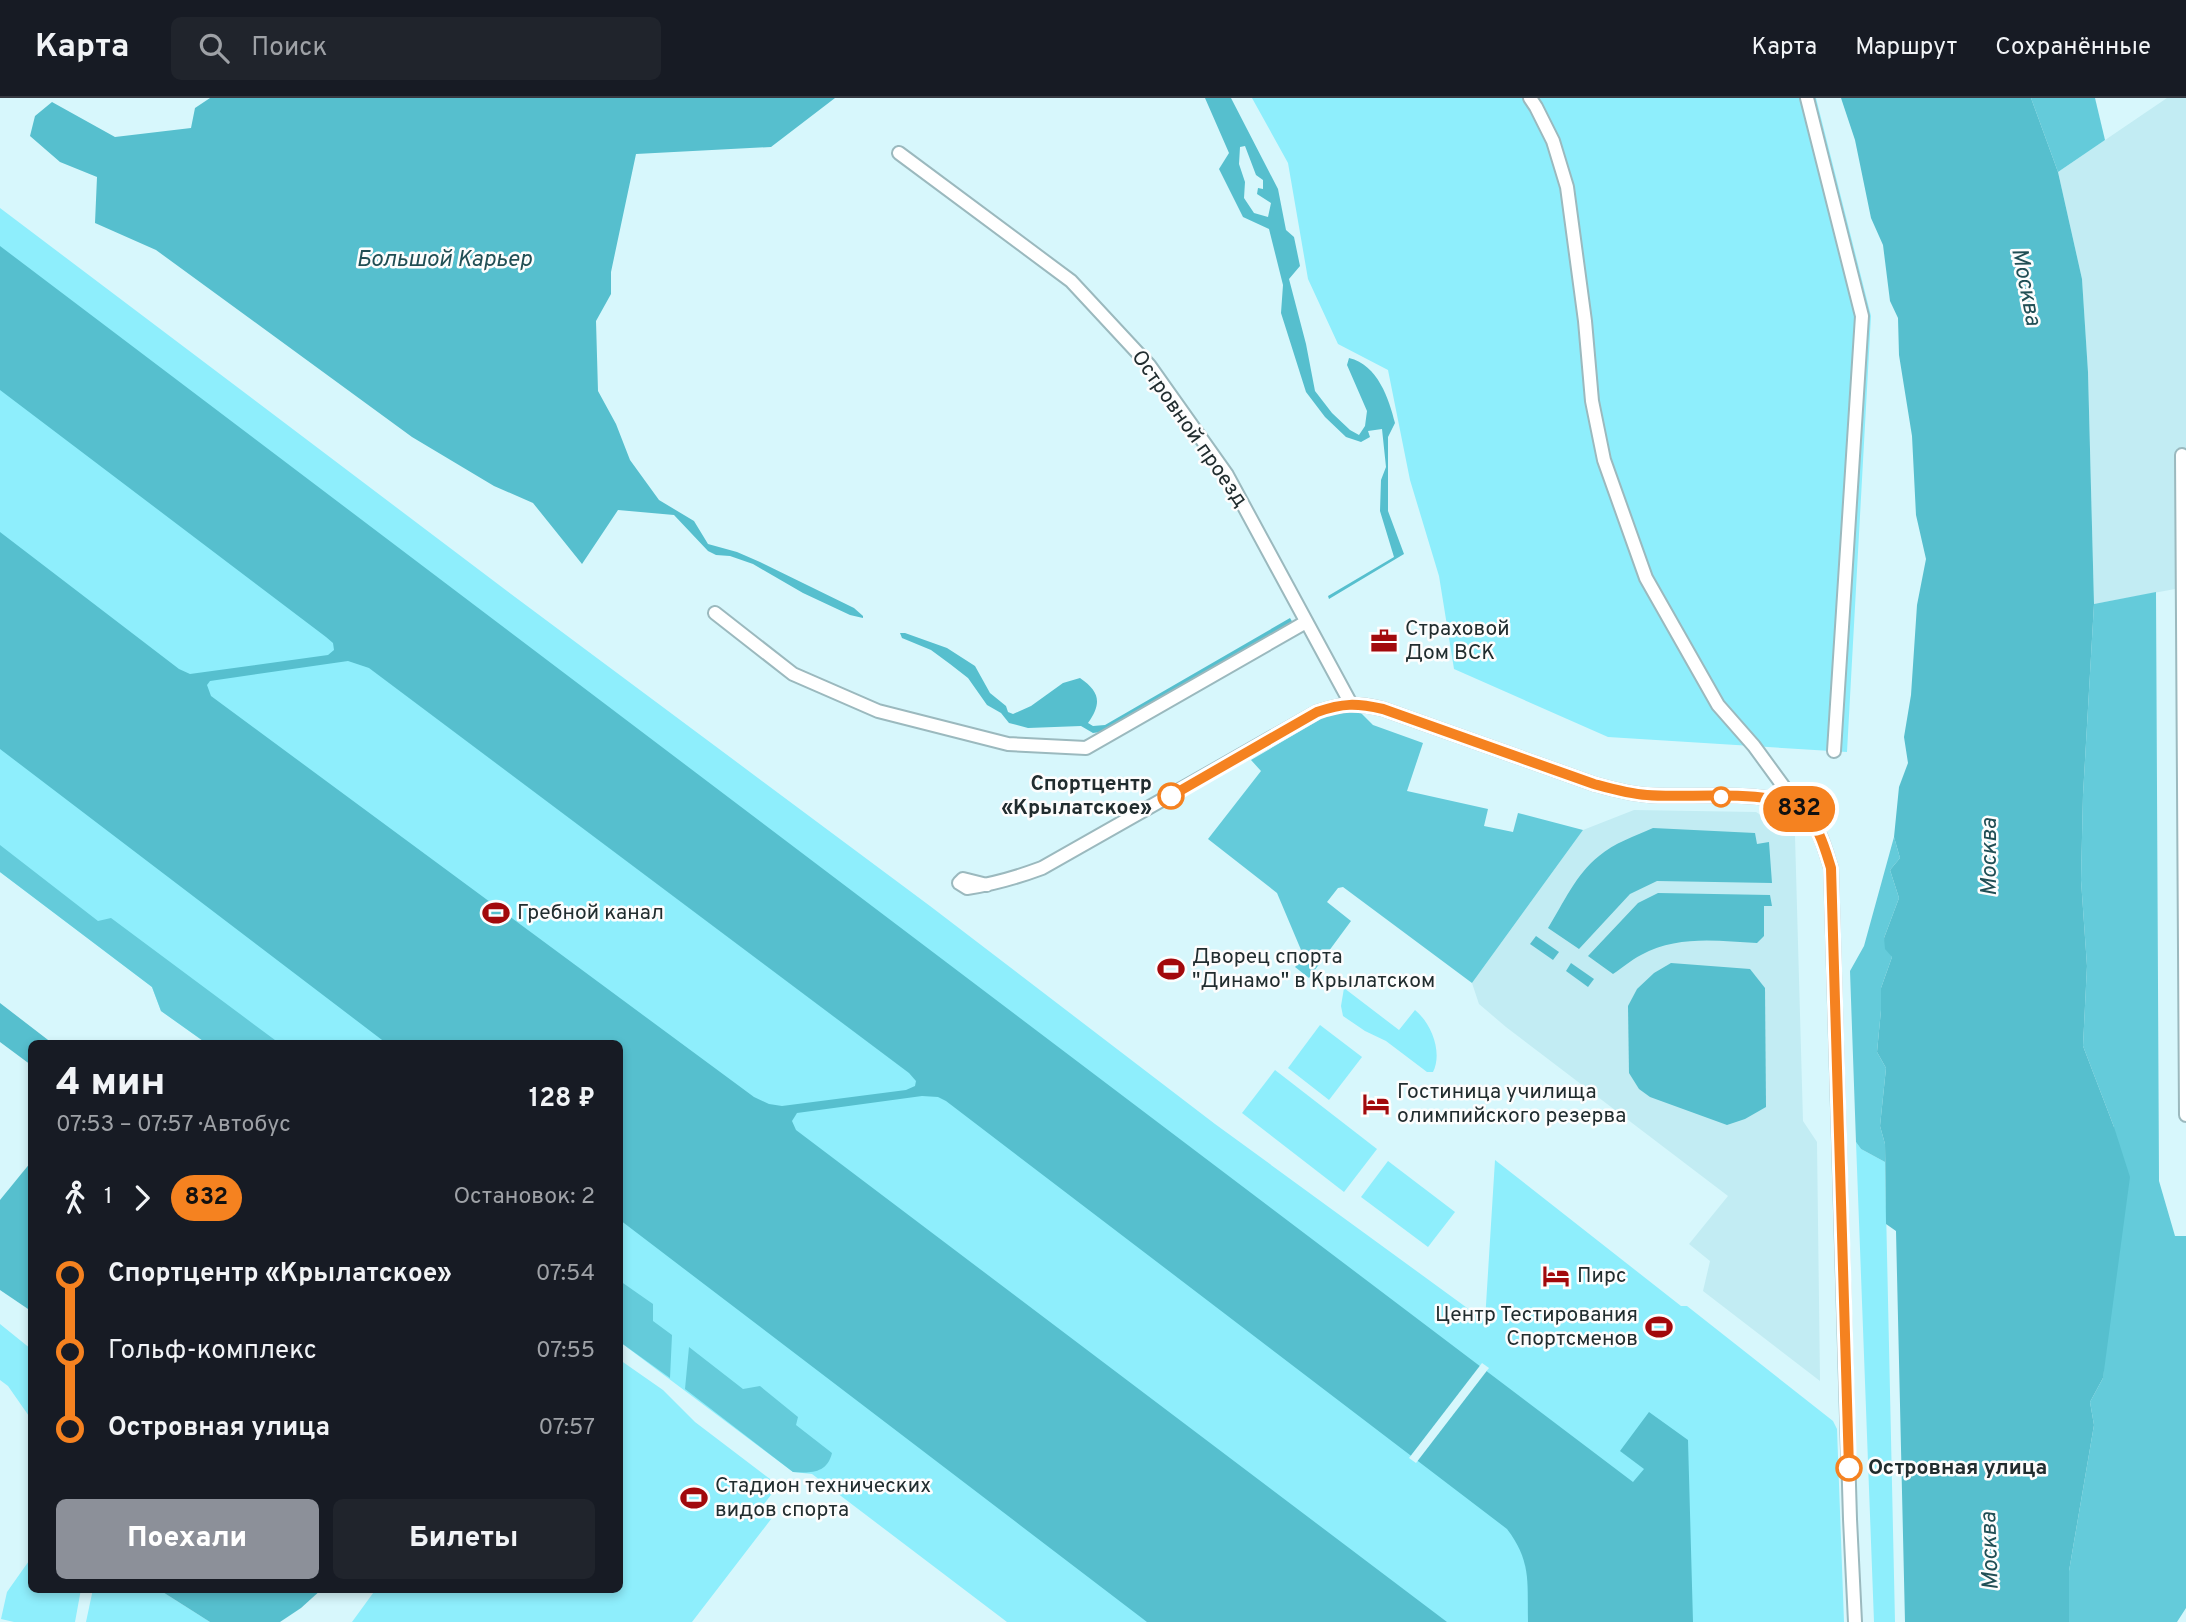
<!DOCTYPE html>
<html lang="ru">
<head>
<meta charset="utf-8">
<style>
	body { margin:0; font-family:Overpass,sans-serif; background:#20242c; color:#f1f3f6; height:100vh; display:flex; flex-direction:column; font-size:26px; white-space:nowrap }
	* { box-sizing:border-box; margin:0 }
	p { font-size:23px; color:#9ea1a6 }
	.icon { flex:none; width:38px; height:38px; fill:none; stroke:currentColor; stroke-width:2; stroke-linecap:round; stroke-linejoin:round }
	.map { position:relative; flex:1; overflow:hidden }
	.side { position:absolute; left:28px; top:942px; width:595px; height:553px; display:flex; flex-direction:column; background:#171b24; border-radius:10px; box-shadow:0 4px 10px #0003 }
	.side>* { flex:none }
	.badge { padding:0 14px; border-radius:23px; font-size:24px; line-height:46px }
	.map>.badge { position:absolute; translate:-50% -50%; box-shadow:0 0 0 4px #fff }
	.legs { display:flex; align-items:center; gap:10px; height:77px; padding:0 28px; font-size:23px }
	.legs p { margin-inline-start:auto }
	.head { display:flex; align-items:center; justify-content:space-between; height:119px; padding:0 28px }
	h1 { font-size:38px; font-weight:800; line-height:52px }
	.primary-button { display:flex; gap:14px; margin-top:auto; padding:14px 28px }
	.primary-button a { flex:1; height:80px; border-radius:10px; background:#8c9099; color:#fff; font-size:28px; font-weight:800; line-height:80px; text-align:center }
	.primary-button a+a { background:#20242c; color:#f1f3f6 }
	ul { padding:0 28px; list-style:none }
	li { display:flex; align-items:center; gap:24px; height:77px; font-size:26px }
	li i { display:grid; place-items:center; width:10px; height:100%; margin:0 9px; background:currentColor }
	li i::after { content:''; width:18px; height:18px; margin:-9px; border:5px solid; border-radius:50%; background:#171b24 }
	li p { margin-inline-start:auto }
	li:first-child i { background:linear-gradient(#0000 50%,currentColor 0) }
	li:last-child i { background:linear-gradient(currentColor 50%,#0000 0) }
	header { display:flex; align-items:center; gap:42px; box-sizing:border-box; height:98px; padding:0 35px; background:#171b24; border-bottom:2px solid #363941 }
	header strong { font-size:33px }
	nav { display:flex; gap:38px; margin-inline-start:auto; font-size:24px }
	.search { width:490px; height:63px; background:#20242c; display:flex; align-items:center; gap:18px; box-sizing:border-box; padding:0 24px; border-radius:10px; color:#9ea1a6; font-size:26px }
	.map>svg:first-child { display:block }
	.built { fill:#c2ecf3 }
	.green { fill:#8eeefc }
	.forest { fill:#64cbda }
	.water { fill:#56bfce; fill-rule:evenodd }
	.pier { fill:#d7f7fc }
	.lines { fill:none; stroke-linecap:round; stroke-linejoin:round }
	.minor-casing { stroke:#9bb9be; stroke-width:16 }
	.minor { stroke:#fff; stroke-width:12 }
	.line-1-casing { stroke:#fff; stroke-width:16 }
	.line-1 { stroke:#f58220; stroke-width:10 }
	.stop-1-dot { fill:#fff; stroke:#f58220; stroke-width:3.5 }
	.labels { text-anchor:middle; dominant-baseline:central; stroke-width:5; stroke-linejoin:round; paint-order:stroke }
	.street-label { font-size:21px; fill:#212d2f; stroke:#fdfdfd }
	.poi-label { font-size:21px; fill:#212d2f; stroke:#fdfdfd; text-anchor:start }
	.stop-label { font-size:21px; font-weight:bold; fill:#212d2f; stroke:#fdfdfd; text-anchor:end }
	.water-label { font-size:23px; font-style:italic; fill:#214f55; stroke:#fdfdfd }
</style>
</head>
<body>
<header>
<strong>Карта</strong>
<div class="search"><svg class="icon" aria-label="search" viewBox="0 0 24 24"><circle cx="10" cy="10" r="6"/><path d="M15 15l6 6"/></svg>Поиск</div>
<nav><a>Карта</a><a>Маршрут</a><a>Сохранённые</a></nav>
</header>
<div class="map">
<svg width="2186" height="1524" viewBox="0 0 2186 1524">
	<rect width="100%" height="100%" fill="#d7f7fc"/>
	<g class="built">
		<path d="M2167,0H2186V489L2094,506L2088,274L2082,181L2058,74Z"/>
		<path d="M1634,712L1756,714L1795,738L1803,1023L1817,1044L1820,1283L1703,1193L1710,1163L1689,1146L1728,1098L1506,929L1479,906L1472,885L1583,732Z"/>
	</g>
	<g class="green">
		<path d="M1252,0H1816L1871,218L1847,654L1608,639L1454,571L1439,478L1410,382L1388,272L1338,246L1308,181L1288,65Z"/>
		<path d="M0,110L515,499L930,808L1215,1026L1485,1223L1495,1062L1681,1208H1687L1833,1323L1837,1331L1844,1524H1007L812,1376L793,1374L620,1244V945H206L161,913L152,889L0,774Z"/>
		<path d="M1344,890L1399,932L1415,912C1431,925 1443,954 1433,974H1427L1386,943L1365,933L1343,918L1341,908Z"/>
		<path d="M1320,927L1362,959L1329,1002L1288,970Z"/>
		<path d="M1275,972L1377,1051L1344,1094L1242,1015Z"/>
		<path d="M1856,1044L1861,1051L1885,1064L1895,1524H1874Z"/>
		<path d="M1388,1063L1455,1114L1428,1149L1361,1099Z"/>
		<path d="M0,1226L31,1251V1321L8,1288L0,1282Z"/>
		<path d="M620,1262L663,1292L695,1324L774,1384V1393L764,1406L775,1416L692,1524H352L376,1491H620Z"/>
		<path d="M31,1460L32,1491H81L75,1524H14L1,1521L7,1494Z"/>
		<path d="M93,1491H158L210,1524H86Z"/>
	</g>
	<g class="forest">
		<path d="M2031,0H2095L2105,42L2058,74Z"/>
		<path d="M2156,494L2159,1083L2175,1138H2186V1510L2177,1524H2069V1473L2094,1327L2090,1304L2103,1280L2114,1029L2083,948L2087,868L2081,782L2083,697L2094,506Z"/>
		<path d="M1346,614L1361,615L1373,627L1423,645L1407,693L1488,711L1484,728L1513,734L1518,715L1583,732L1472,885L1343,789L1338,790L1327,804L1351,823L1309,880L1295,869L1304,859L1277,795L1208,741L1261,673L1251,662L1324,619Z"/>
		<path d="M1894,739L1900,760L1890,772L1899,800L1884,840L1892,859L1881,890V912L1877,954L1886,970L1880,1028L1885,1046V1064L1861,1051L1856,1044L1850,873L1864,848Z"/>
		<path d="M0,747L98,823L111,820L279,945H206L161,913L152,889L0,774Z"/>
		<path d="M620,1183L653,1206V1223L672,1237L670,1280L620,1244Z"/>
		<path d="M689,1249L743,1291L760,1288L798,1319L796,1327L832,1355C827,1376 810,1375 793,1374L685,1291Z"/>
	</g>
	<g class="water">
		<path d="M210,0H835L771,49L636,56L611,174V196L596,223L598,293L616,326L630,362L659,402L694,423L708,446L737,454L760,464L854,510L863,518V520L850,517L803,495L753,466L730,458L716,457L708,453L674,417L618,412L582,466L533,405L494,388L412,339L156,152L95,125L97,79L60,64L30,38L35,18L52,4L115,39L191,30L195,10Z"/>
		<path d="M1205,0H1231L1278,91L1286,132L1294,139L1300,168L1289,181L1306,246L1315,293L1332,315L1350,332L1359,337L1365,328L1367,313L1347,267L1349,260C1378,267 1389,301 1395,325L1388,339V413L1404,456L1329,501L1328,498L1394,459L1380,413L1381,382L1386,369L1382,331L1368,333L1370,339L1361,344L1346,339L1325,319L1306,294L1281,215L1283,187L1269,131L1243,119L1219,71L1229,55ZM1245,48L1256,77L1263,82V91L1258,90L1257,96L1271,105L1268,119L1254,115L1244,100L1245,84L1239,66L1240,49Z"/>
		<path d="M1841,0H2031L2058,74L2082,181L2088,274L2094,506L2083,697L2081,782L2087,868L2083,948L2114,1029L2130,1079L2103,1280L2090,1304L2094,1327L2069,1473V1524H1905L1896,1133L1886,1126L1885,1046L1880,1028L1886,970L1877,954L1881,912V890L1892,859L1885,851L1884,840L1899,800L1890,772L1900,760L1894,739L1899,689L1908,665L1904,639L1911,597L1917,507L1926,461L1916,417L1912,338L1899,257L1898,220L1890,203L1883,147L1871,120L1855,42Z"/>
		<path d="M0,148L1633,1384L1644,1371L1620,1353L1649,1314L1688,1342L1693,1524H1528C1527,1485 1532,1464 1507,1431L946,1003L938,999L922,998L797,1015L792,1023L796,1032L1447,1524H1147L620,1122V945H386L0,651V434L179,571L190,576L328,557L334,552L333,545L326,539L0,292ZM348,563L369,570L909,975L916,983L915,988L906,992L782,1008L769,1006L754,999L211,598L207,587L210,583Z"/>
		<path d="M1290,520L1293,525L1108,633L1093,635L1081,628L1028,630L1009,625L1001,615L987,607L968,580L950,566L931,552L902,540L900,535H905L947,550L975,568L990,595L1006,608L1008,614L1013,616L1031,608L1063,585L1080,580C1100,594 1102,605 1088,625L1093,628L1105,627Z"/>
		<path d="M1653,730L1755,735L1757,746L1769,744L1772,785L1657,783L1630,796L1579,851L1548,830C1563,806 1576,776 1599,758C1614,745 1635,738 1653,730Z"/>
		<path d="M1658,795L1770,797L1772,808H1764V838L1757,845C1717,843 1678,837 1641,857C1631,862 1622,870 1613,876L1588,858L1638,805Z"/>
		<path d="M1536,838L1559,854L1553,862L1530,846Z"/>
		<path d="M1571,865L1594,881L1588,889L1566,873Z"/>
		<path d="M1671,865L1750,871L1765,890L1766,1009L1745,1021L1727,1027L1650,999L1639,991L1629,975L1628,908L1637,891L1654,875Z"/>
		<path d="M0,905L52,945H32L31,967L0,944Z"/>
		<path d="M31,1064V1213L0,1192V1102Z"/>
		<path d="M158,1491H322L301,1510L280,1524H210Z"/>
	</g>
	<path class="pier" d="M1482,1265L1489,1270L1416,1365L1409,1360Z"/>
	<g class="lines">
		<defs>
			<g id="minor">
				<path d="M1530,0L1536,9L1553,43L1567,89L1585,223L1592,303L1604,362L1646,480L1718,607L1754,648L1800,711"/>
				<path d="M1807,0L1862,218L1834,653"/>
				<path d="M899,55L1071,183L1149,267L1227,377L1351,606"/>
				<path d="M2182,357L2186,1017"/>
				<path d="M715,515L793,576L878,613L1008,646L1086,650L1306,524"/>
				<path d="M987,787L963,781L959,785L967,790C995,786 1015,780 1042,770L1317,614C1343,605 1357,605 1383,611L1594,686C1612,691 1629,696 1647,697C1687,701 1772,689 1802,713C1819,726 1825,751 1831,770L1850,1421L1855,1524"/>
			</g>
		</defs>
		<use href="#minor" class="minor-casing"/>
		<use href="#minor" class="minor"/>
	</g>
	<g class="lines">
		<defs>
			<path id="line-1" d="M1171,698L1317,614C1343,605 1356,605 1383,611L1594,686C1612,691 1629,696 1647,697C1687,701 1772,689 1802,713C1819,727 1825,751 1831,770L1849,1370"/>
		</defs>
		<use href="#line-1" class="line-1-casing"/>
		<use href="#line-1" class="line-1"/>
	</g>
	<defs>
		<symbol id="office-bare" viewBox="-9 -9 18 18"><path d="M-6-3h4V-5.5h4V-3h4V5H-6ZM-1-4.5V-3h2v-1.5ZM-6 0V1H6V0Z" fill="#a2090c" stroke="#fdfdfd" stroke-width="2.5" paint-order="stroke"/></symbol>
		<symbol id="stadium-bare" viewBox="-9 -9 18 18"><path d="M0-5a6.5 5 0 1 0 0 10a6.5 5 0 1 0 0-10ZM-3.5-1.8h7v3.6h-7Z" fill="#a2090c" stroke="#fdfdfd" stroke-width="2.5" paint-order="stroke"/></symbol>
		<symbol id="hotel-bare" viewBox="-9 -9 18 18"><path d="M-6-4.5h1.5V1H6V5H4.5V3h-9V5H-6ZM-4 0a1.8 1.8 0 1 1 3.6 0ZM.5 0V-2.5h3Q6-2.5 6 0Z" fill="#a2090c" stroke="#fdfdfd" stroke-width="2.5" paint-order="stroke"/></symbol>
	</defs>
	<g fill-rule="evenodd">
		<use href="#office-bare" x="1365" y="524" width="38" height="38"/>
		<use href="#stadium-bare" x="477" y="796" width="38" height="38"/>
		<use href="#stadium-bare" x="1152" y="852" width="38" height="38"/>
		<use href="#hotel-bare" x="1357" y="987" width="38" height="38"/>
		<use href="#hotel-bare" x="1537" y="1159" width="38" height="38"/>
		<use href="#stadium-bare" x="1640" y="1210" width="38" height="38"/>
		<use href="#stadium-bare" x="675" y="1381" width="38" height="38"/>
	</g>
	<g class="stop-1-dot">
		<circle cx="1171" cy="698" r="12"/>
		<circle cx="1721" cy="699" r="9"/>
		<circle cx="1849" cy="1370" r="12"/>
	</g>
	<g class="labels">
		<g class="street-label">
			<text transform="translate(1189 331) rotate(55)">Островной проезд</text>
		</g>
		<g class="poi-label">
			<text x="1405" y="531">Страховой<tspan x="1405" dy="24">Дом ВСК</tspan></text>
			<text x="517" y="815">Гребной канал</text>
			<text x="1192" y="859">Дворец спорта<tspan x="1192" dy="24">"Динамо" в Крылатском</tspan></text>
			<text x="1397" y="994">Гостиница училища<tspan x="1397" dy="24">олимпийского резерва</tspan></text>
			<text x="1577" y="1178">Пирс</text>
			<text x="1638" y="1217" text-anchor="end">Центр Тестирования<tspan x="1638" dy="24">Спортсменов</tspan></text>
			<text x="715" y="1388">Стадион технических<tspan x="715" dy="24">видов спорта</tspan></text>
		</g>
		<g class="stop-label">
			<text x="1152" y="686">Спортцентр<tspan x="1152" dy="24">«Крылатское»</tspan></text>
			<text x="1868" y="1370" text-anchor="start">Островная улица</text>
		</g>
		<g class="water-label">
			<text x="444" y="162">Большой Карьер</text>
			<text transform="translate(2025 189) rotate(79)">Москва</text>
			<text transform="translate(1990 759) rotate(-90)">Москва</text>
			<text transform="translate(1991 1453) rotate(-92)">Москва</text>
		</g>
	</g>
</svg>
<b class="badge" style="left:1799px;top:711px;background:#f58220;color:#111">832</b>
<section class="side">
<div class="head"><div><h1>4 мин</h1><p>07:53 – 07:57 · Автобус</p></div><b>128 ₽</b></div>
<div class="legs"><svg class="icon" aria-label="walk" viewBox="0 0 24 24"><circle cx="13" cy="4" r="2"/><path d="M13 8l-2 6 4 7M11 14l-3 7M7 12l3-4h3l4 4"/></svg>1<svg class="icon" aria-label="forward" viewBox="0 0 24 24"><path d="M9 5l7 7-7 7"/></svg><b class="badge" style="background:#f58220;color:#111">832</b><p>Остановок: 2</p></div>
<ul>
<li><i style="color:#f58220"></i><b>Спортцентр «Крылатское»</b><p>07:54</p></li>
<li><i style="color:#f58220"></i><span>Гольф-комплекс</span><p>07:55</p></li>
<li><i style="color:#f58220"></i><b>Островная улица</b><p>07:57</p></li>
</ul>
<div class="primary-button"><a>Поехали</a><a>Билеты</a></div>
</section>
</div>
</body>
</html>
